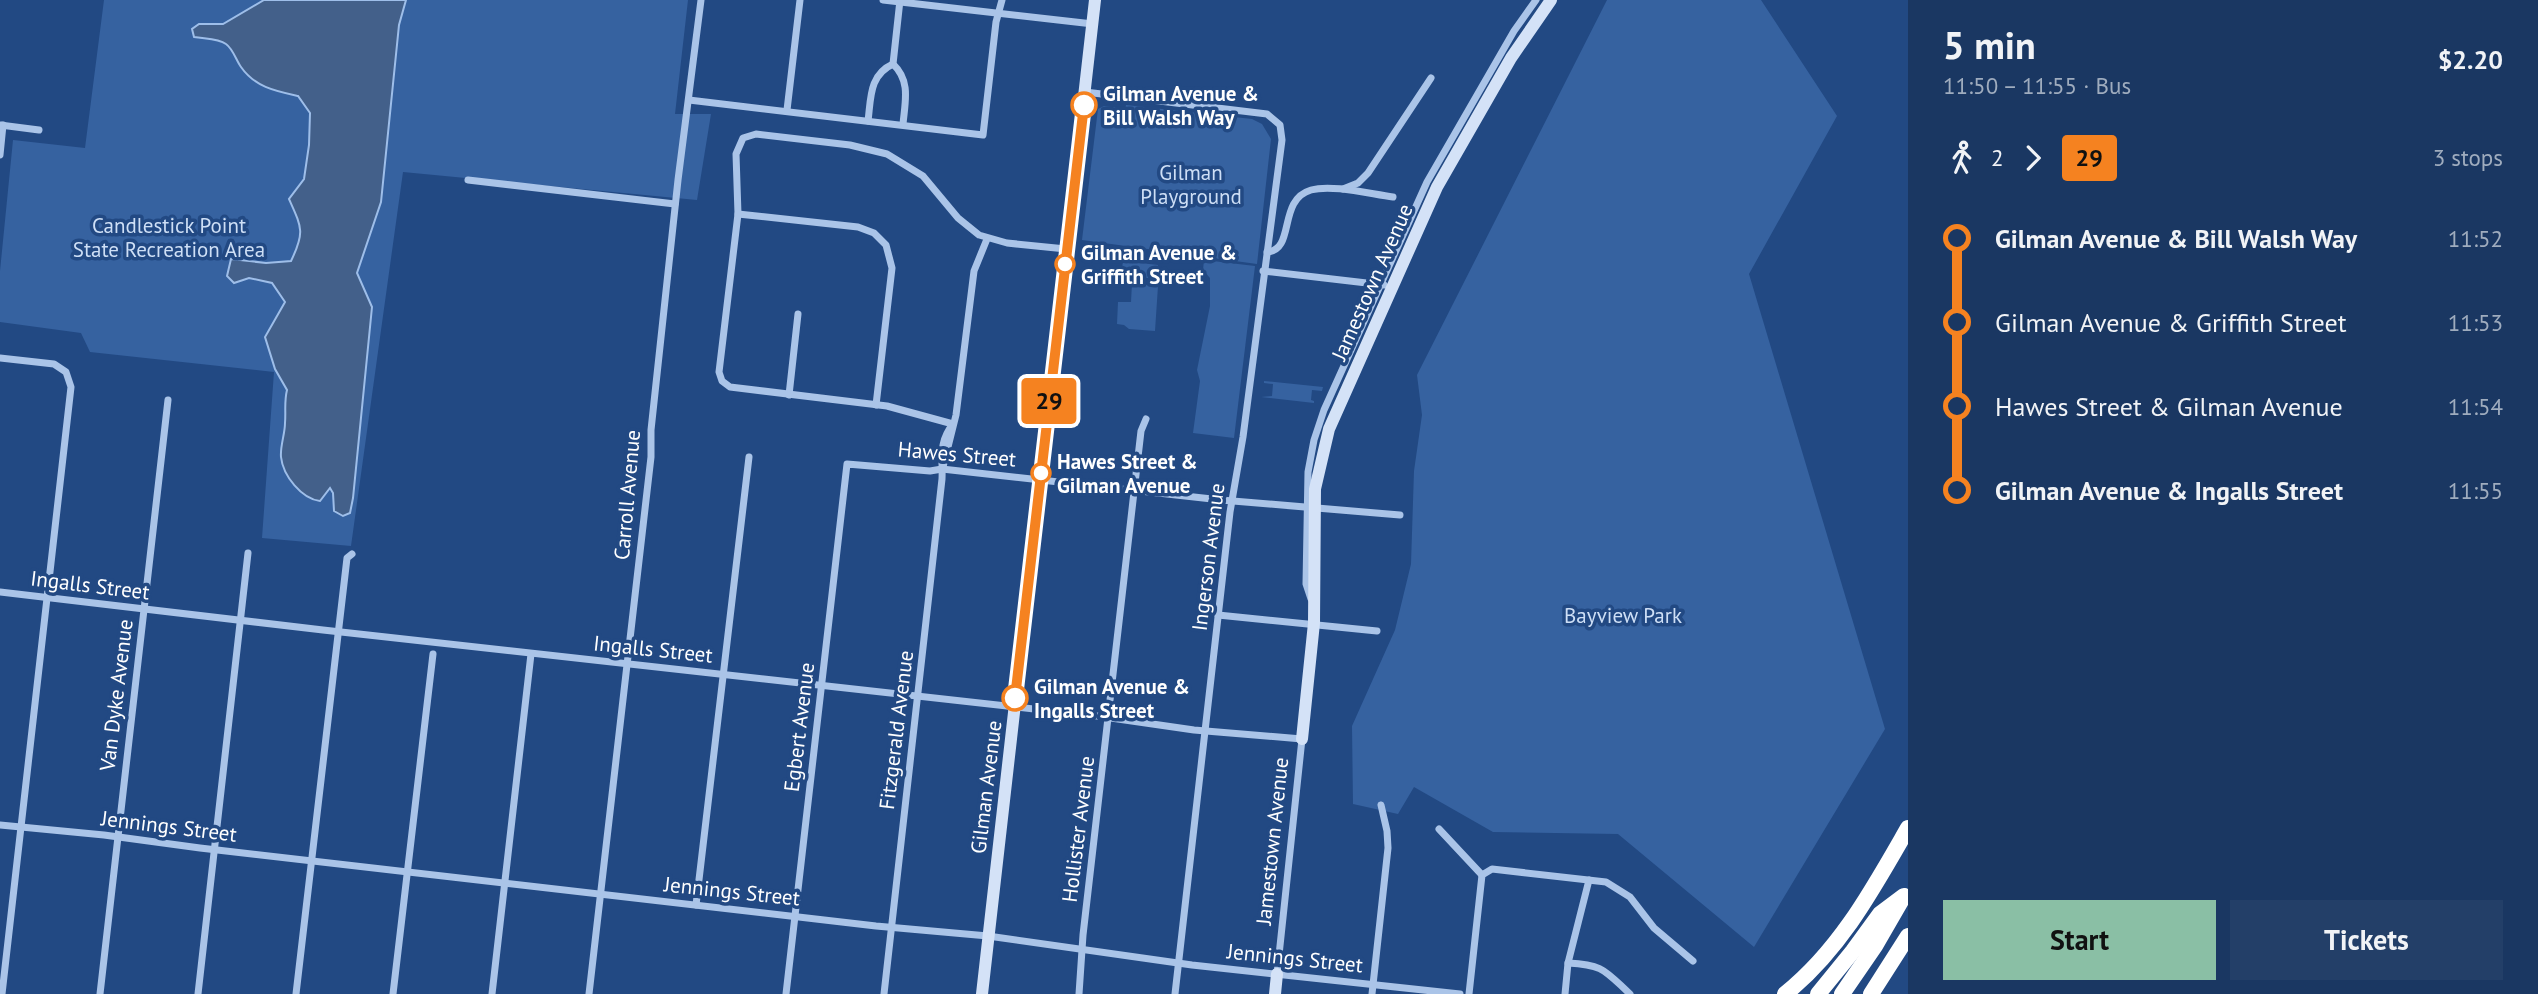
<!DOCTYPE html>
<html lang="en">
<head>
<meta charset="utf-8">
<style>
	body { margin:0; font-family:"PT Sans",sans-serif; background:#233f68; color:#f1f3f6; height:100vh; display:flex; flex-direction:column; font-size:26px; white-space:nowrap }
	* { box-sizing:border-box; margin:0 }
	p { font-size:23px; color:#9facbe }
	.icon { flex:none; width:38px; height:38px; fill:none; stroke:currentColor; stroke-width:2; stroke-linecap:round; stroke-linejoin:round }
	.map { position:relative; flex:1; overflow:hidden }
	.sheet { display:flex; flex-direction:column; background:#1a3762; width:630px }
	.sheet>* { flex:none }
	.badge { padding:0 14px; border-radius:5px; font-size:24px; line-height:46px }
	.map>.badge { position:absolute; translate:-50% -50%; box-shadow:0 0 0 4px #fff }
	.legs { display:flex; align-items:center; gap:10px; height:77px; padding:0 35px; font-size:23px }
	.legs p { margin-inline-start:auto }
	.summary { display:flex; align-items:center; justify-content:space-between; height:119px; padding:0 35px }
	h1 { font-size:38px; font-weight:700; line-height:52px }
	.cta { display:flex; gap:14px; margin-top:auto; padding:14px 35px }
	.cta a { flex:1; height:80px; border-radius:0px; background:#8abfa5; color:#111; font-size:28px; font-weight:700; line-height:80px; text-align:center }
	.cta a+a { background:#233f68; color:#f1f3f6 }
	ul { padding:0 35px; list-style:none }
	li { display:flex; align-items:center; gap:24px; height:84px; font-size:26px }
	li i { display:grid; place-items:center; width:10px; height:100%; margin:0 9px; background:currentColor }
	li i::after { content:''; width:18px; height:18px; margin:-9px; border:5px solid; border-radius:50%; background:#1a3762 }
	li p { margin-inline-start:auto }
	li:first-child i { background:linear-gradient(#0000 50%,currentColor 0) }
	li:last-child i { background:linear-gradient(currentColor 50%,#0000 0) }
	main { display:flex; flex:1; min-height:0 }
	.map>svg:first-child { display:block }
	.green { fill:#3662a0 }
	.water { fill:#43608a; stroke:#9ebee9; stroke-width:2 }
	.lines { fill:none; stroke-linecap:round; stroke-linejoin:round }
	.street { stroke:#aac4e8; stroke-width:7 }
	.secondary { stroke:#d4e2f7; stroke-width:12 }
	.highway { stroke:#fff; stroke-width:16 }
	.line-1-casing { stroke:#fff; stroke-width:16 }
	.line-1 { stroke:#f58220; stroke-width:10 }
	.stop-1-dot { fill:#fff; stroke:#f58220; stroke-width:3.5 }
	.labels { text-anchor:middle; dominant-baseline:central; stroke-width:7; stroke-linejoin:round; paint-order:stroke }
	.stop-label { font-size:21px; font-weight:bold; fill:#fff; stroke:#224983; text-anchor:start }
	.park-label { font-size:21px; fill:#cedff6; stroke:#224983 }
	.street-label { font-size:21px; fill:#fff; stroke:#224983 }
</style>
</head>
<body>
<main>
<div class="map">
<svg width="1908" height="994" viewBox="0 0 1908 994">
	<rect width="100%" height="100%" fill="#224983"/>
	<g class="green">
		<path d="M104,0H331L311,179L289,199C296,215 305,229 298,246L322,489H349L372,307L357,274L381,202L399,25L406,0H688L675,114H711L697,200L403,172L351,546L262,538L274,372L90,352L81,333L0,322V271L13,140L85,148Z"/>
		<path d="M1607,0H1761L1837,116L1749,274L1885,729L1754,947L1618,834L1493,832L1414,787L1398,814L1353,804L1352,726L1395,630L1411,564L1414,471L1422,415L1417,375Z"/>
		<path d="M1126,105L1252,119L1262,124L1271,139L1257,264L1082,240L1098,109L1104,106L1125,109Z"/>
		<path d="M1204,260L1255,266L1234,438L1193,433L1200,381L1197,370L1210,306V278L1203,270Z"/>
		<path d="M1123,261L1158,265L1156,279L1121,275Z"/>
		<path d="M1132,283L1158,286L1155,331L1129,329L1124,325L1117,324L1118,302H1131Z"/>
		<path d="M1264,381L1323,387L1322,391L1312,390L1311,400L1314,401V403L1261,397L1272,396L1273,384L1264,383Z"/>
	</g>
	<path class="water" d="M264,0H406L399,25L381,202L357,273L372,307L353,498L350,513L343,516L334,511L333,493L330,488L320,501C302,499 283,476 281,457C280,446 285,434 285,423C286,411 284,402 287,390L275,369L265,337L285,302L272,283L249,278L234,283L227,276L231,259L266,263L291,261C305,232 302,228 289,199L304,179L309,145L310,113L298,96C275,91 255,87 241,67C236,60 233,49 226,44C218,38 205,39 194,37L192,29L199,24H223Z"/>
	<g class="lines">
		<g class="street">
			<path d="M883,0L1093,24"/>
			<path d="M900,0L893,64C911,81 905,102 903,124"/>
			<path d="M1085,92L1267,114L1280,125L1282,140L1243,437L1230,512L1175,994"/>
			<path d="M689,100L983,135L996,22L1002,0"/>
			<path d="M787,110L800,0"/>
			<path d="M868,121C871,98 869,75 893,64"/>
			<path d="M0,125L39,130"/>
			<path d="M0,155L3,125"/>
			<path d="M468,180L675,204"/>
			<path d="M1343,189L1358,183L1368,173L1431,78"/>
			<path d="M738,214L858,227L874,233L886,245L892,268L876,405"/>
			<path d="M1267,252C1296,250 1277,200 1311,190C1332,184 1370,194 1393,197"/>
			<path d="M1263,271L1384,285"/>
			<path d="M0,358L54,364L66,372L71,387L2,994"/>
			<path d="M789,395L798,314"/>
			<path d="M953,424L887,406L730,387L722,381L719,372L738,214L736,154L743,138L756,134L850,145L887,154L923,176L958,218L979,235L1007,243L1066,249"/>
			<path d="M943,467L956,415L974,271L987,239"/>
			<path d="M0,592L323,630L1097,716L1194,730L1302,739L1277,974"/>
			<path d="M1311,599L1306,584L1308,472L1314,440L1324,410L1427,182L1514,31L1536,0"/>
			<path d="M1218,615L1377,631"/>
			<path d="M0,825L104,835L200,848L876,926L988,936L1192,965L1460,994"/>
			<path d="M1439,829L1482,875"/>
			<path d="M696,905L749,457"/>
			<path d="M1568,963C1604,965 1604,970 1630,994"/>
			<path d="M100,994L168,400"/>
			<path d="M198,994L248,553"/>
			<path d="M296,994L347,558L352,554"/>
			<path d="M393,994L433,654"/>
			<path d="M492,994L531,654"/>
			<path d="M589,994L651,457V430L678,180L701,0"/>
			<path d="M786,994L847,464L930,471L942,469L1221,500L1400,515"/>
			<path d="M884,994L942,479C943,458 938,443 953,424"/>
			<path d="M1079,994L1083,935L1141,431L1146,419"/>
			<path d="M1372,994L1388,848L1387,831L1381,805"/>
			<path d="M1469,994L1482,875L1492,869L1606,882L1630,897L1654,928L1693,961"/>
			<path d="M1565,994L1568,963L1589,880"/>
		</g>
		<g class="secondary">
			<path d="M1302,739L1314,623L1315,489L1329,429L1437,187L1511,58L1551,0"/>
			<path d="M982,994L1095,0"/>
			<path d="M1275,994L1277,974"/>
		</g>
		<g class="highway">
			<path d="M1785,994C1840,950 1873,889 1908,828"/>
			<path d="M1818,994L1853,951L1880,914L1904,896"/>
			<path d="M1842,994L1875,946L1901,901"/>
			<path d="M1871,994L1908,936"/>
		</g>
	</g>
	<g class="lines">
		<defs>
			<path id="line-1" d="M1015,698L1084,105"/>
		</defs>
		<use href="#line-1" class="line-1-casing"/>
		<use href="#line-1" class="line-1"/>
	</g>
	<g class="stop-1-dot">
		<circle cx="1084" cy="105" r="12"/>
		<circle cx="1065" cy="264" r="9"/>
		<circle cx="1041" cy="473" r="9"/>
		<circle cx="1015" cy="698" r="12"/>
	</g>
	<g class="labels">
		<g class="stop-label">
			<text x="1103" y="93">Gilman Avenue &amp;<tspan x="1103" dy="24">Bill Walsh Way</tspan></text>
			<text x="1081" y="252">Gilman Avenue &amp;<tspan x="1081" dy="24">Griffith Street</tspan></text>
			<text x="1057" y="461">Hawes Street &amp;<tspan x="1057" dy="24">Gilman Avenue</tspan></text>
			<text x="1034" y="686">Gilman Avenue &amp;<tspan x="1034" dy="24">Ingalls Street</tspan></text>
		</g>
		<g class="park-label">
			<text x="1191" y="172">Gilman<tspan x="1191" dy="24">Playground</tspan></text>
			<text x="169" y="225">Candlestick Point<tspan x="169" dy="24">State Recreation Area</tspan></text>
			<text x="1623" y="615">Bayview Park</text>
		</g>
		<g class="street-label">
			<text transform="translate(1372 282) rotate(-66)">Jamestown Avenue</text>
			<text transform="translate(957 454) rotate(5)">Hawes Street</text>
			<text transform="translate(627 495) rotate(-85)">Carroll Avenue</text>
			<text transform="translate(1208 557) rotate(-83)">Ingerson Avenue</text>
			<text transform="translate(90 585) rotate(7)">Ingalls Street</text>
			<text transform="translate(653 649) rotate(6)">Ingalls Street</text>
			<text transform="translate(116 695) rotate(-83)">Van Dyke Avenue</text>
			<text transform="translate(799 727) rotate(-83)">Egbert Avenue</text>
			<text transform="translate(896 730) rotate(-83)">Fitzgerald Avenue</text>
			<text transform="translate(986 787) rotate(-83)">Gilman Avenue</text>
			<text transform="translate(169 826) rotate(7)">Jennings Street</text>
			<text transform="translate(1078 829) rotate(-83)">Hollister Avenue</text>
			<text transform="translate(1272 841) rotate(-84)">Jamestown Avenue</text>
			<text transform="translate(732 891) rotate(6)">Jennings Street</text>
			<text transform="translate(1295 958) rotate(6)">Jennings Street</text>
		</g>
	</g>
</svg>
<b class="badge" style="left:1049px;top:401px;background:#f58220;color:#111">29</b>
</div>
<section class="sheet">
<div class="summary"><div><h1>5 min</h1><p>11:50 – 11:55 · Bus</p></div><b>$2.20</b></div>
<div class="legs"><svg class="icon" aria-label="walk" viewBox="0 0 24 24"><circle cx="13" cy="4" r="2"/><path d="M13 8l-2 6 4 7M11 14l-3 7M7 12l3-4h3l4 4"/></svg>2<svg class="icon" aria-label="forward" viewBox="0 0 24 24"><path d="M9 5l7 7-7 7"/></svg><b class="badge" style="background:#f58220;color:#111">29</b><p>3 stops</p></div>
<ul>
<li><i style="color:#f58220"></i><b>Gilman Avenue &amp; Bill Walsh Way</b><p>11:52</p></li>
<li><i style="color:#f58220"></i><span>Gilman Avenue &amp; Griffith Street</span><p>11:53</p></li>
<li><i style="color:#f58220"></i><span>Hawes Street &amp; Gilman Avenue</span><p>11:54</p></li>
<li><i style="color:#f58220"></i><b>Gilman Avenue &amp; Ingalls Street</b><p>11:55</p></li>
</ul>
<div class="cta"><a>Start</a><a>Tickets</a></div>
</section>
</main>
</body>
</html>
